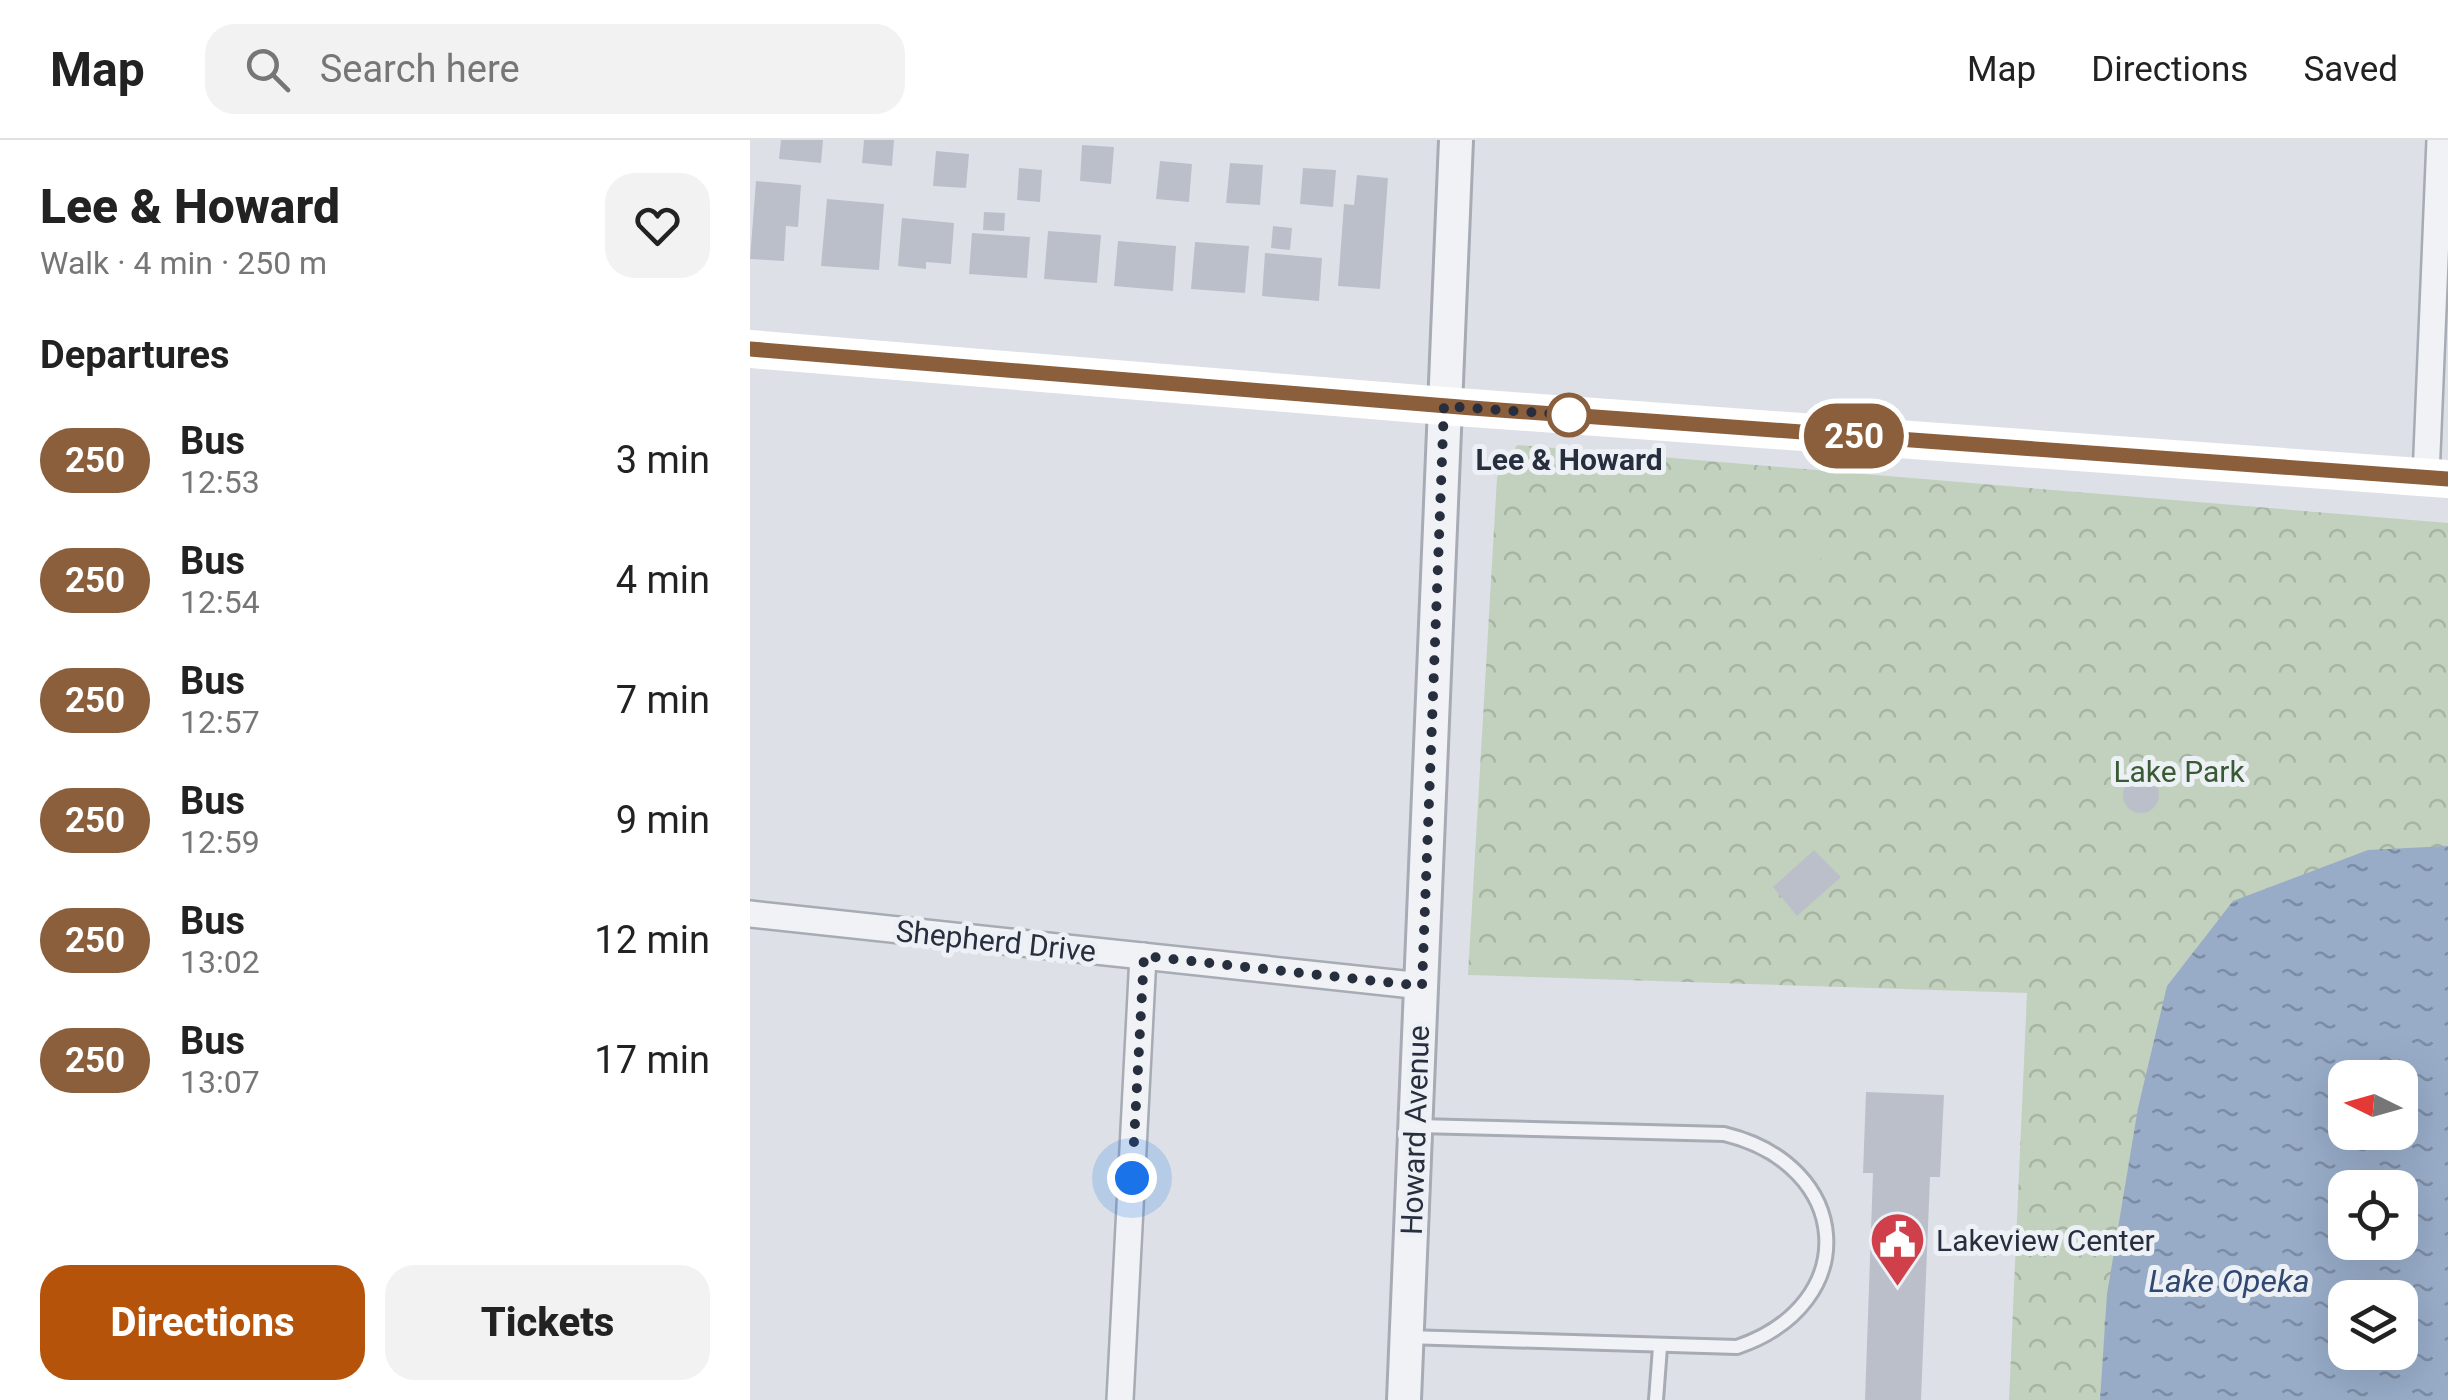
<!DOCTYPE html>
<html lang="en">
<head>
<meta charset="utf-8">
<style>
	body { margin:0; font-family:Roboto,sans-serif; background:#f2f2f2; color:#222; height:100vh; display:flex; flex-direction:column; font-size:38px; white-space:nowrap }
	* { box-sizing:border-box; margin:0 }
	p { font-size:32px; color:#767676 }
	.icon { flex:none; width:55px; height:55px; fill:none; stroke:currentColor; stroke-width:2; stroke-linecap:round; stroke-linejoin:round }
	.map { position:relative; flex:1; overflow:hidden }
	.details { display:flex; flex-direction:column; background:#fff; width:750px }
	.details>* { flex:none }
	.badge { padding:0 20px; border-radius:32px; font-size:35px; line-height:65px }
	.needle { width:65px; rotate:275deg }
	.fabs { position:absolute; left:1578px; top:920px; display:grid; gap:20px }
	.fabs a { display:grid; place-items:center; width:90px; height:90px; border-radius:20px; background:#fff; box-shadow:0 10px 40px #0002; font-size:50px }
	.you { position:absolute; width:50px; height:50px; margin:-25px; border:8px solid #fff; border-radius:50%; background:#1a73e8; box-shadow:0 0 0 15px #1a73e833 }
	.map>.badge { position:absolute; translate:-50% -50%; box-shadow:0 0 0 5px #fff }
	h2 { padding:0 40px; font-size:38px; line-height:90px }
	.round { display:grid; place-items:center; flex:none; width:105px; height:105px; border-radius:30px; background:#f2f2f2 }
	.head { display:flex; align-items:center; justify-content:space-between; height:170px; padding:0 40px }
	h1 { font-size:48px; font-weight:800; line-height:75px }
	.action { display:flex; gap:20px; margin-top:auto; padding:20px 40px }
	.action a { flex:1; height:115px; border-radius:30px; background:#b45309; color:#fff; font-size:40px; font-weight:800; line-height:115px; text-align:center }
	.action a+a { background:#f2f2f2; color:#222 }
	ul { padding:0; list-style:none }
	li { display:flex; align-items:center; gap:30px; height:120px; padding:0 40px }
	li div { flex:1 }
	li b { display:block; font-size:38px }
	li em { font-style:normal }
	li .badge { min-width:110px; font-weight:700; text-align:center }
	header { display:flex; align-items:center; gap:60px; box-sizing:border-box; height:140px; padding:0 50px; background:#fff; border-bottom:2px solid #e0e0e0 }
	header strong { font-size:48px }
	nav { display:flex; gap:55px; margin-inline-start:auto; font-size:35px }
	.search { width:700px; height:90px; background:#f2f2f2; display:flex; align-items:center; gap:25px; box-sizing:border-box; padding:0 35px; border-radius:30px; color:#767676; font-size:38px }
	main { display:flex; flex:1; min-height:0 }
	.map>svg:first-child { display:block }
	.park { fill:url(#park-crowns); fill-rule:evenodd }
	.garden { fill:#c2d1be }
	.water { fill:url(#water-ripples); fill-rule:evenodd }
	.building { fill:#bbbfca }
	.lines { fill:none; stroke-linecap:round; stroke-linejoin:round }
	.service-casing { stroke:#a6abb4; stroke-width:18 }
	.minor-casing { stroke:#a6abb4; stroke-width:30 }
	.tertiary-casing { stroke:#a6abb4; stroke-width:38 }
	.service { stroke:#f0f2f6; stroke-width:12 }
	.minor { stroke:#f0f2f6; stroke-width:25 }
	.tertiary { stroke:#f0f2f6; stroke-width:32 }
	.secondary { stroke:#fff; stroke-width:38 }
	.line-casing { stroke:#fff; stroke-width:22 }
	.line { stroke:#8b5e3c; stroke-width:15 }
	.walk { stroke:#272e3e; stroke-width:10; stroke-dasharray:0 18 }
	.stop-dot { fill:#fff; stroke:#8b5e3c; stroke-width:5 }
	.labels { text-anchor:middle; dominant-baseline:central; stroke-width:10; stroke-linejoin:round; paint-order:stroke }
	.stop-label { font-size:30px; font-weight:bold; fill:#272e3e; stroke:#edf0f5 }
	.park-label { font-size:30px; fill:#385a34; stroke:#edf0f5 }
	.street-label { font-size:30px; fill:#272e3e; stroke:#edf0f5 }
	.poi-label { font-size:30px; fill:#272e3e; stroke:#edf0f5; text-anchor:start }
	.water-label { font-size:32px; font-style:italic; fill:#314972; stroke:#edf0f5 }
</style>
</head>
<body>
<header>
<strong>Map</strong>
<div class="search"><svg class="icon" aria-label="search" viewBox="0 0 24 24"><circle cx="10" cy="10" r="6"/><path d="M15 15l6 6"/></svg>Search here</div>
<nav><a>Map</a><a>Directions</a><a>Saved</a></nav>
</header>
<main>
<section class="details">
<div class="head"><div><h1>Lee &amp; Howard</h1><p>Walk · 4 min · 250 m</p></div><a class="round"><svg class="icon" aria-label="heart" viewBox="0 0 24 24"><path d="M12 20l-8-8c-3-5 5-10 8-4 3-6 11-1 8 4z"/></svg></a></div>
<h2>Departures</h2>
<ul>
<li><span class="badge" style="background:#8b5e3c;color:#fff">250</span><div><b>Bus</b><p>12:53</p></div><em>3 min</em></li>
<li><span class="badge" style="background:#8b5e3c;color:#fff">250</span><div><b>Bus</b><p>12:54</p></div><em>4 min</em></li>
<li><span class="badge" style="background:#8b5e3c;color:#fff">250</span><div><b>Bus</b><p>12:57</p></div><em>7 min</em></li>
<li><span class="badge" style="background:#8b5e3c;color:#fff">250</span><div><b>Bus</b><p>12:59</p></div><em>9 min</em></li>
<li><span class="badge" style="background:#8b5e3c;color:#fff">250</span><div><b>Bus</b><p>13:02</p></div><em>12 min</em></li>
<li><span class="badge" style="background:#8b5e3c;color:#fff">250</span><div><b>Bus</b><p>13:07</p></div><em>17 min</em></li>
</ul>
<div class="action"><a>Directions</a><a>Tickets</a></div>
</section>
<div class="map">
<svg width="1698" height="1260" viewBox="0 0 1698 1260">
	<defs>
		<pattern id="park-crowns" width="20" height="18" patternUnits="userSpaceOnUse" patternTransform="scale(2.5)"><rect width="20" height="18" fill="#c2d1be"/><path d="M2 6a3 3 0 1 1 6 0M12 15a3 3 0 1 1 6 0" fill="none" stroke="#a7b4a4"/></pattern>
		<pattern id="water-ripples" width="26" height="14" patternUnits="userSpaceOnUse" patternTransform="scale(2.5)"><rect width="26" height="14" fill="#98acc8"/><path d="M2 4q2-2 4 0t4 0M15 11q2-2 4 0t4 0" fill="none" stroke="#7c8ca4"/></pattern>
	</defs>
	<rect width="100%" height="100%" fill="#dde1e7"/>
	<path class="park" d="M767,305L1698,383V1260H1259L1277,853L718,835L747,337ZM1595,938H1650V992H1595ZM1595,1048H1650V1102H1595ZM1595,1158H1650V1212H1595Z"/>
	<path class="garden" d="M951,397L1072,409L1069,431L950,420Z"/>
	<path class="water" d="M1698,706V1260H1350L1357,1154L1388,968L1417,846L1483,761L1618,710ZM1595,938H1650V992H1595ZM1595,1048H1650V1102H1595ZM1595,1158H1650V1212H1595Z"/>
	<g class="building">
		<path d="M31,0H73L71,23L29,19Z"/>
		<path d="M114,0H144L142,26L112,23Z"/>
		<path d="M332,5L364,7L361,44L330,41Z"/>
		<path d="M186,11L219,14L216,48L183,46Z"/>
		<path d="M410,21L442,24L439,62L406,59Z"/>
		<path d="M480,23L513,25L510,65L476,63Z"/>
		<path d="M269,28L292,30L290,62L267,60Z"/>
		<path d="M553,28L586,30L583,67L550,64Z"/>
		<path d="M607,35L638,38L630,149L588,146L594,64L604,65Z"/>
		<path d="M6,41L51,45L48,87L36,86L34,121L0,119Z"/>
		<path d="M77,59L134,64L129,130L71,126Z"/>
		<path d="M234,72L255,73L254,91L233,90Z"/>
		<path d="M152,78L204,83L201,124L176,122V129L148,126Z"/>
		<path d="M523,86L542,88L540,110L521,108Z"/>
		<path d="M298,91L351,95L347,143L294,139Z"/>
		<path d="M222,93L280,97L277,138L219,134Z"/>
		<path d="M368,101L426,106L423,151L364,146Z"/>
		<path d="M445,102L499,106L495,153L441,149Z"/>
		<path d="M515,113L572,118L569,161L512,156Z"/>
		<circle cx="1391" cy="655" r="18"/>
		<path d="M1064,710L1091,737L1047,776L1023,747Z"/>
		<path d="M1116,952L1194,955L1190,1037H1180L1171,1260H1115L1123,1033H1113Z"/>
	</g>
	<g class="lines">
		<defs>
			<g id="service">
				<path d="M656,1197L987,1207C1113,1164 1103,1025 974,994L668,986"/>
				<path d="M906,1260L910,1207"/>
			</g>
			<g id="minor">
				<path d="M1676,337L1690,0"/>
				<path d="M0,774L672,846"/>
				<path d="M370,1260L393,816"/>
			</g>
			<path id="tertiary" d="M654,1260L706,0"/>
		</defs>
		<use href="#service" class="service-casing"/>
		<use href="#minor" class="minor-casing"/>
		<use href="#tertiary" class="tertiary-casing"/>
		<use href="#service" class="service"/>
		<use href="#minor" class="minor"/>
		<use href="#tertiary" class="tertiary"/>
		<path class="secondary" d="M0,209L694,266L1698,339"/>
	</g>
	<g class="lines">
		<defs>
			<path id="line" d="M0,209L722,268L1698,339"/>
		</defs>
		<use href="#line" class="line-casing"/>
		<use href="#line" class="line"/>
		<path class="walk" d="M382,1038L394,816L672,846L694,266L819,275"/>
	</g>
	<defs>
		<symbol id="civic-pin" viewBox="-11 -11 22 30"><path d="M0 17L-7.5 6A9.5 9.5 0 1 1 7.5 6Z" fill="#cf404b" stroke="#edf0f5"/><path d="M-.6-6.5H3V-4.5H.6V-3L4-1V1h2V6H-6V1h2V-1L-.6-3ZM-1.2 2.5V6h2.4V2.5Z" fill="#fff"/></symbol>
	</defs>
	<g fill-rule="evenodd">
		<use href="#civic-pin" x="1116" y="1068" width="63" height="86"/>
	</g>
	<circle class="stop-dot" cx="819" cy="275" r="20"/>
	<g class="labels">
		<g class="stop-label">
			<text x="819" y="319">Lee &amp; Howard</text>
		</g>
		<g class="park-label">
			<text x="1429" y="631">Lake Park</text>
		</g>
		<g class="street-label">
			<text transform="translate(246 801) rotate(6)">Shepherd Drive</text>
			<text transform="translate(665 990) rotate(-88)">Howard Avenue</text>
		</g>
		<g class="poi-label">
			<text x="1186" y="1100">Lakeview Center</text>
		</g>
		<g class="water-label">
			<text x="1479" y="1141">Lake Opeka</text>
		</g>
	</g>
</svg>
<div class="fabs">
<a><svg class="needle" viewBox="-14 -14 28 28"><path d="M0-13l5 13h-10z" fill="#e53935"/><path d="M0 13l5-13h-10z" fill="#767676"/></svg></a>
<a><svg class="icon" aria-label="locate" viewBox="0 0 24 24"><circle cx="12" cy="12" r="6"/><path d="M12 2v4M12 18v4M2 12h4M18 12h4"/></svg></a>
<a><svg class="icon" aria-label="layers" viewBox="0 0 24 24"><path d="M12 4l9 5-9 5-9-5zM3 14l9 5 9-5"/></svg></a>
</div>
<div class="you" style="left:382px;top:1038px"></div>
<b class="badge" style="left:1104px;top:296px;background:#8b5e3c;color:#fff">250</b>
</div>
</main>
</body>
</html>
